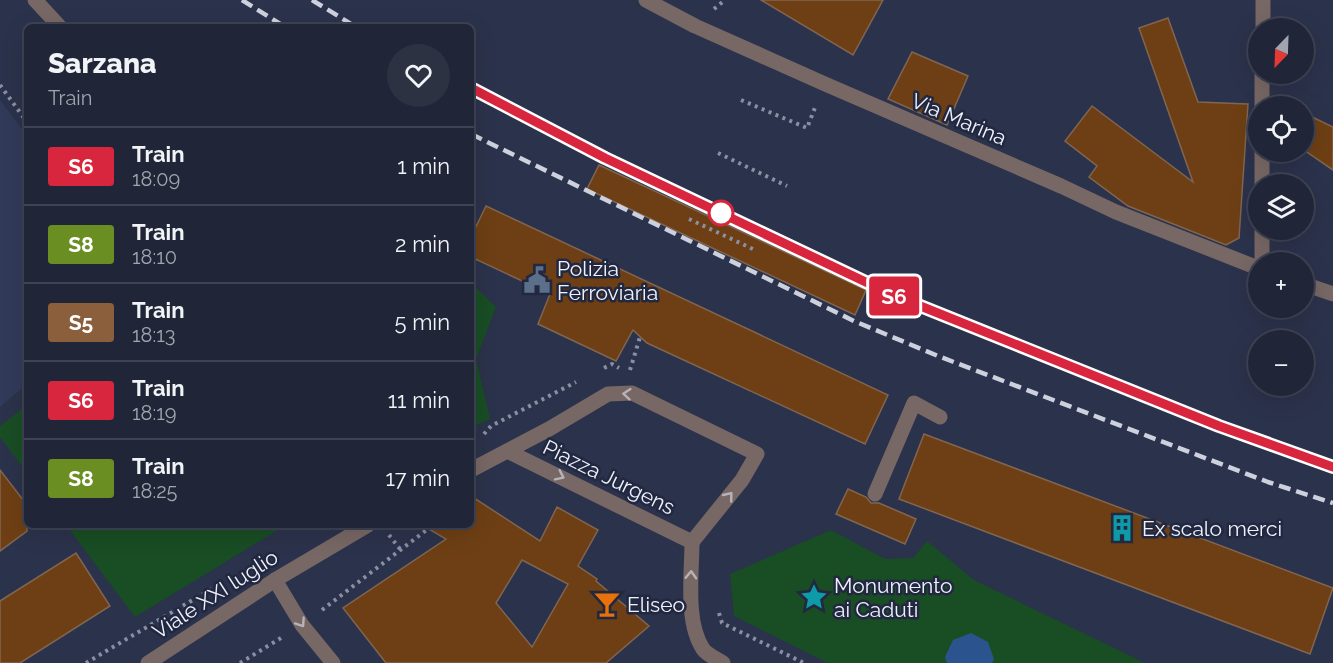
<!DOCTYPE html>
<html lang="en">
<head>
<meta charset="utf-8">
<style>
	body { margin:0; font-family:Raleway,sans-serif; background:#2d3243; color:#f1f3f6; height:100vh; display:flex; flex-direction:column; font-size:22px; white-space:nowrap }
	* { box-sizing:border-box; margin:0 }
	p { font-size:20px; color:#a2a5ae }
	.icon { flex:none; width:33px; height:33px; fill:none; stroke:currentColor; stroke-width:2; stroke-linecap:round; stroke-linejoin:round }
	.map { position:relative; flex:1; overflow:hidden }
	.drawer { position:absolute; left:24px; top:24px; width:450px; height:504px; display:flex; flex-direction:column; background:#202638; border-radius:9px; box-shadow:0 6px 24px #0002,0 0 0 2px #3d4353 }
	.drawer>* { flex:none }
	.badge { padding:0 12px; border-radius:4px; font-size:21px; line-height:39px }
	.needle { width:39px; rotate:203deg }
	.buttons { position:absolute; left:1248px; top:18px; display:grid; gap:12px }
	.buttons a { display:grid; place-items:center; width:66px; height:66px; border-radius:50%; background:#202638; box-shadow:0 6px 24px #0002,0 0 0 2px #3d4353; font-size:30px }
	.map>.badge { position:absolute; translate:-50% -50%; box-shadow:0 0 0 3px #fff }
	.round { display:grid; place-items:center; flex:none; width:63px; height:63px; border-radius:32px; background:#2d3243 }
	.head { display:flex; align-items:center; justify-content:space-between; height:102px; padding:0 24px }
	h1 { font-size:28px; font-weight:800; line-height:45px }
	ul { padding:0; list-style:none }
	li { display:flex; align-items:center; gap:18px; height:78px; padding:0 24px; border-top:2px solid #3d4353 }
	li div { flex:1 }
	li b { display:block; font-size:22px }
	li em { font-style:normal }
	li .badge { min-width:66px; font-weight:700; text-align:center }
	.map>svg:first-child { display:block }
	.built { fill:#313a59 }
	.green { fill:#194d24 }
	.water { fill:#2b548f }
	.building { fill:#6e3f14; stroke:#806551; stroke-width:1.5; fill-rule:evenodd }
	.lines { fill:none; stroke-linecap:round; stroke-linejoin:round }
	.path { stroke:#8a8fa1; stroke-width:4; stroke-dasharray:3 4.5; stroke-linecap:butt }
	.minor { stroke:#776765; stroke-width:15 }
	.rail { stroke:#cdd1dd; stroke-width:4.5; stroke-dasharray:12 6; stroke-linecap:butt }
	.oneway { stroke:#b9b3b8 }
	.line-casing { stroke:#fff; stroke-width:14 }
	.line { stroke:#d7263d; stroke-width:9 }
	.stop-dot { fill:#fff; stroke:#d7263d; stroke-width:3 }
	.labels { text-anchor:middle; dominant-baseline:central; stroke-width:5; stroke-linejoin:round; paint-order:stroke }
	.street-label { font-size:21px; fill:#eff2fc; stroke:#212840 }
	.poi-label { font-size:21px; fill:#eff2fc; stroke:#212840; text-anchor:start }
</style>
</head>
<body>
<div class="map">
<svg width="1333" height="663" viewBox="0 0 1333 663">
	<rect width="100%" height="100%" fill="#2b324b"/>
	<path class="built" d="M0,100L27,136V384L0,407Z"/>
	<g class="green">
		<path d="M471,283L496,307L476,359L490,419L471,428Z"/>
		<path d="M27,405V473L0,437V426Z"/>
		<path d="M66,525H286L135,617Z"/>
		<path d="M831,530L885,559L913,558L927,541L974,580L1145,663H828L734,616L730,574Z"/>
	</g>
	<path class="water" d="M971,633L988,642L994,659L992,663H947L945,657L953,640Z"/>
	<g class="building">
		<path d="M761,0H883L853,55Z"/>
		<path d="M1168,18L1198,102L1248,104L1239,238L1226,245L1128,206L1089,177L1097,166L1065,141L1092,106L1193,182L1139,28Z"/>
		<path d="M912,52L968,76L947,125L888,99Z"/>
		<path d="M1304,113L1333,127V170L1304,150Z"/>
		<path d="M599,165L866,290L855,315L587,189Z"/>
		<path d="M486,206L888,395L865,444L647,343L633,330L616,361L538,324L550,294L471,257V237Z"/>
		<path d="M924,434L1333,588L1310,654L899,499Z"/>
		<path d="M0,470L27,505V531L0,551Z"/>
		<path d="M848,489L866,497L871,503H879L916,519L905,544L836,514Z"/>
		<path d="M471,496L540,541L557,507L598,530L578,566L597,579L596,581L649,626L606,663H386L343,608L446,539L422,525H471ZM522,560L568,584L532,647L496,603Z"/>
		<path d="M76,553L110,606L20,663H0V601Z"/>
	</g>
	<g class="lines">
		<g class="path">
			<path d="M714,9L725,0"/>
			<path d="M0,85L27,122"/>
			<path d="M741,100L807,128L816,105"/>
			<path d="M718,153L787,186"/>
			<path d="M689,219L755,250"/>
			<path d="M604,368L612,364L619,368"/>
			<path d="M630,370L640,337"/>
			<path d="M484,434L491,426L576,382"/>
			<path d="M389,535L400,549"/>
			<path d="M322,610L433,525"/>
			<path d="M719,613L722,623L804,663"/>
			<path d="M86,663L213,588"/>
			<path d="M240,663L281,638"/>
		</g>
		<g class="minor">
			<path d="M35,0L60,27"/>
			<path d="M646,0L695,26L825,84L1061,186L1116,212L1258,268"/>
			<path d="M1263,28V0"/>
			<path d="M1262,106V74"/>
			<path d="M1262,184V152"/>
			<path d="M1262,262V230"/>
			<path d="M1304,284L1333,294"/>
			<path d="M507,451L692,542"/>
			<path d="M471,470L549,429L608,394L632,393L757,454L742,480L692,542"/>
			<path d="M875,494L914,403L940,417"/>
			<path d="M692,542C692,573 685,622 703,649C707,655 717,659 723,663"/>
			<path d="M275,580L302,625L333,663"/>
			<path d="M148,663L275,580L368,525"/>
		</g>
		<g class="rail">
			<path d="M242,0L285,27"/>
			<path d="M312,0L356,27"/>
			<path d="M471,88L605,158L893,295L1219,426L1333,467"/>
			<path d="M471,134L854,321L938,356L1268,482L1333,503"/>
		</g>
	</g>
	<defs><path id="oneway-chevron" d="M-2-3.5L2.5 0L-2 3.5" fill="none" stroke-width="1.6" stroke-linecap="round" stroke-linejoin="round" transform="scale(1.5)"/></defs>
	<g class="oneway">
		<use href="#oneway-chevron" transform="translate(627 394) rotate(-175)"/>
		<use href="#oneway-chevron" transform="translate(560 476) rotate(26)"/>
		<use href="#oneway-chevron" transform="translate(729 496) rotate(-51)"/>
		<use href="#oneway-chevron" transform="translate(691 575) rotate(-88)"/>
		<use href="#oneway-chevron" transform="translate(301 623) rotate(56)"/>
	</g>
	<g class="lines">
		<defs>
			<path id="line" d="M471,88L605,158L893,295L1219,426L1333,467"/>
		</defs>
		<use href="#line" class="line-casing"/>
		<use href="#line" class="line"/>
	</g>
	<defs>
		<symbol id="civic-bare" viewBox="-9 -9 18 18"><path d="M-.6-6.5H3V-4.5H.6V-3L4-1V1h2V6H-6V1h2V-1L-.6-3ZM-1.2 2.5V6h2.4V2.5Z" fill="#5c6f8a" stroke="#212840" stroke-width="2.5" paint-order="stroke"/></symbol>
		<symbol id="building-bare" viewBox="-9 -9 18 18"><path d="M-4-6H4V6H1V3H-1V6H-4ZM-2.5-4.3h1.7v1.8h-1.7ZM.8-4.3h1.7v1.8H.8ZM-2.5-1h1.7V.8h-1.7ZM.8-1h1.7V.8H.8Z" fill="#0f9aa8" stroke="#212840" stroke-width="2.5" paint-order="stroke"/></symbol>
		<symbol id="sight-bare" viewBox="-9 -9 18 18"><path d="M0-6L1.8-2.2L6-1.7L2.9 1.2L3.7 5.4L0 3.3L-3.7 5.4L-2.9 1.2L-6-1.7L-1.8-2.2Z" fill="#0f9aa8" stroke="#212840" stroke-width="2.5" paint-order="stroke"/></symbol>
		<symbol id="bar-bare" viewBox="-9 -9 18 18"><path d="M-6-5H6L.8 .8V4.5H3.5V6h-7V4.5H-.8V.8Z" fill="#e8710a" stroke="#212840" stroke-width="2.5" paint-order="stroke"/></symbol>
	</defs>
	<g fill-rule="evenodd">
		<use href="#civic-bare" x="518" y="261" width="38" height="38"/>
		<use href="#building-bare" x="1103" y="509" width="38" height="38"/>
		<use href="#sight-bare" x="795" y="578" width="38" height="38"/>
		<use href="#bar-bare" x="588" y="585" width="38" height="38"/>
	</g>
	<circle class="stop-dot" cx="721" cy="213" r="12"/>
	<g class="labels">
		<g class="street-label">
			<text transform="translate(959 119) rotate(23)">Via Marina</text>
			<text transform="translate(609 477) rotate(26)">Piazza Jurgens</text>
			<text transform="translate(215 594) rotate(-33)">Viale XXI luglio</text>
		</g>
		<g class="poi-label">
			<text x="557" y="268">Polizia<tspan x="557" dy="24">Ferroviaria</tspan></text>
			<text x="1142" y="528">Ex scalo merci</text>
			<text x="834" y="585">Monumento<tspan x="834" dy="24">ai Caduti</tspan></text>
			<text x="627" y="604">Eliseo</text>
		</g>
	</g>
</svg>
<div class="buttons">
<a><svg class="needle" viewBox="-14 -14 28 28"><path d="M0-13l5 13h-10z" fill="#e53935"/><path d="M0 13l5-13h-10z" fill="#a2a5ae"/></svg></a>
<a><svg class="icon" aria-label="locate" viewBox="0 0 24 24"><circle cx="12" cy="12" r="6"/><path d="M12 2v4M12 18v4M2 12h4M18 12h4"/></svg></a>
<a><svg class="icon" aria-label="layers" viewBox="0 0 24 24"><path d="M12 4l9 5-9 5-9-5zM3 14l9 5 9-5"/></svg></a>
<a>+</a>
<a>−</a>
</div>
<b class="badge" style="left:894px;top:296px;background:#d7263d;color:#fff">S6</b>
<section class="drawer">
<div class="head"><div><h1>Sarzana</h1><p>Train</p></div><a class="round"><svg class="icon" aria-label="heart" viewBox="0 0 24 24"><path d="M12 20l-8-8c-3-5 5-10 8-4 3-6 11-1 8 4z"/></svg></a></div>
<ul>
<li><span class="badge" style="background:#d7263d;color:#fff">S6</span><div><b>Train</b><p>18:09</p></div><em>1 min</em></li>
<li><span class="badge" style="background:#6b8e23;color:#fff">S8</span><div><b>Train</b><p>18:10</p></div><em>2 min</em></li>
<li><span class="badge" style="background:#8b5e3c;color:#fff">S5</span><div><b>Train</b><p>18:13</p></div><em>5 min</em></li>
<li><span class="badge" style="background:#d7263d;color:#fff">S6</span><div><b>Train</b><p>18:19</p></div><em>11 min</em></li>
<li><span class="badge" style="background:#6b8e23;color:#fff">S8</span><div><b>Train</b><p>18:25</p></div><em>17 min</em></li>
</ul>
</section>
</div>
</body>
</html>
